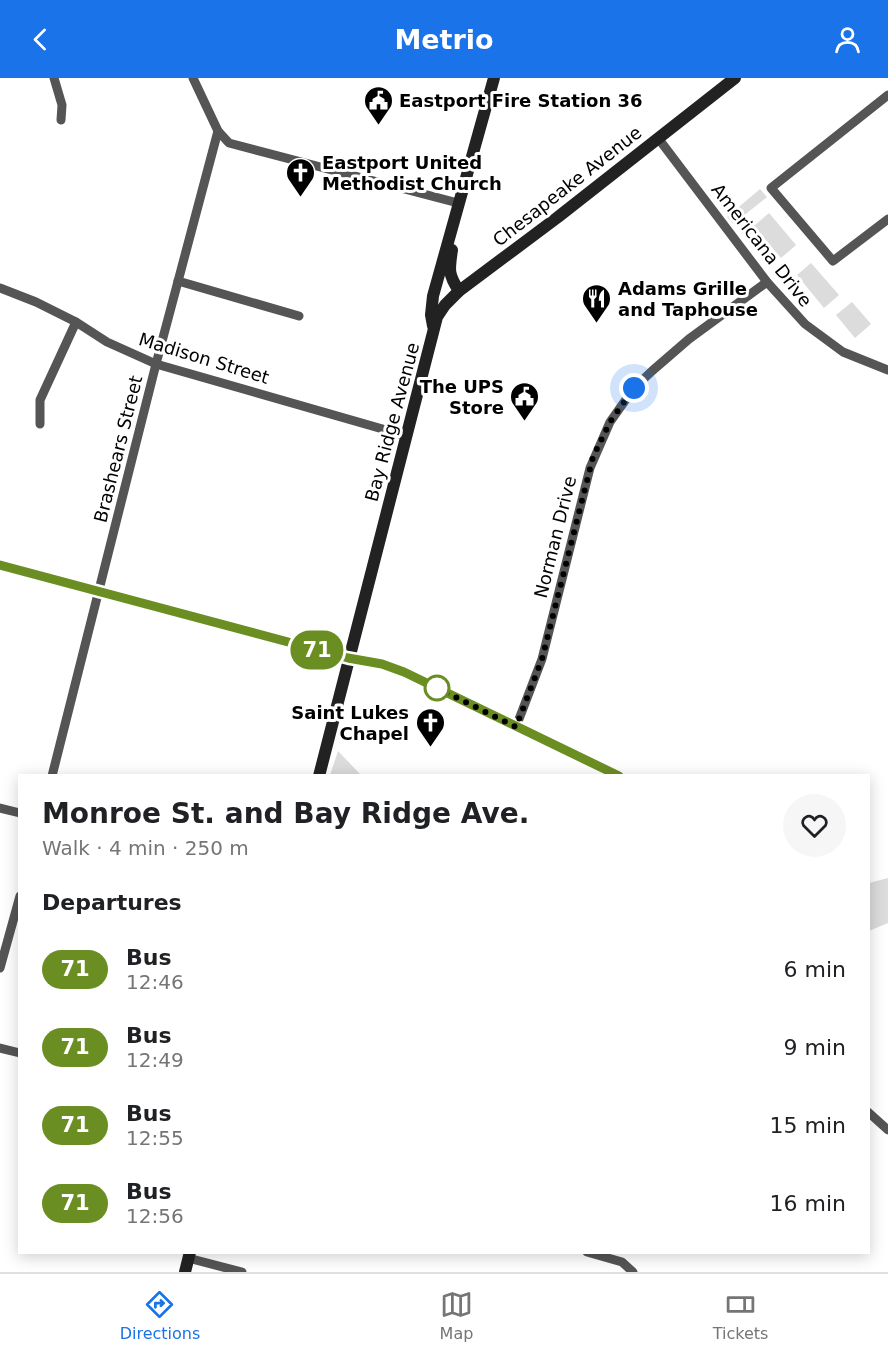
<!DOCTYPE html>
<html lang="en">
<head>
<meta charset="utf-8">
<style>
	body { margin:0; font-family:"DejaVu Sans",sans-serif; background:#f6f6f6; color:#202124; height:100vh; display:flex; flex-direction:column; font-size:22px; white-space:nowrap }
	* { box-sizing:border-box; margin:0 }
	p { font-size:20px; color:#757577 }
	.icon { flex:none; width:33px; height:33px; fill:none; stroke:currentColor; stroke-width:2; stroke-linecap:round; stroke-linejoin:round }
	.map { position:relative; flex:1; overflow:hidden }
	.sheet { position:absolute; left:18px; top:696px; width:852px; height:480px; display:flex; flex-direction:column; background:#fff; border-radius:0px; box-shadow:0 3px 15px #0003 }
	.sheet>* { flex:none }
	.badge { padding:0 12px; border-radius:20px; font-size:21px; line-height:39px }
	.you { position:absolute; width:30px; height:30px; margin:-15px; border:4px solid #fff; border-radius:50%; background:#1a73e8; box-shadow:0 0 0 9px #1a73e833 }
	.map>.badge { position:absolute; translate:-50% -50%; box-shadow:0 0 0 3px #fff }
	h2 { padding:0 24px; font-size:22px; line-height:54px }
	.round { display:grid; place-items:center; flex:none; width:63px; height:63px; border-radius:32px; background:#f6f6f6 }
	.summary { display:flex; align-items:center; justify-content:space-between; height:102px; padding:0 24px }
	h1 { font-size:28px; font-weight:600; line-height:45px }
	ul { padding:0; list-style:none }
	li { display:flex; align-items:center; gap:18px; height:78px; padding:0 24px }
	li div { flex:1 }
	li b { display:block; font-size:22px }
	li em { font-style:normal }
	li .badge { min-width:66px; font-weight:700; text-align:center }
	header { display:flex; justify-content:space-between; align-items:center; height:78px; padding:0 24px; background:#1a73e8; color:#fff; font-size:27px; font-weight:600 }
	.dock { display:flex; justify-content:space-around; align-items:center; height:84px; border-top:2px solid #e0e0e0; background:#fff; font-size:16px; color:#757577 }
	.dock a { display:grid; justify-items:center; gap:3px }
	.dock .on { color:#1a73e8 }
	.map>svg:first-child { display:block }
	.green { fill:#dcdcdc }
	.lines { fill:none; stroke-linecap:round; stroke-linejoin:round }
	.street { stroke:#555; stroke-width:9 }
	.secondary { stroke:#222; stroke-width:12 }
	.line-casing { stroke:#fff; stroke-width:14 }
	.line { stroke:#6b8e23; stroke-width:9 }
	.walk { stroke:#000; stroke-width:6; stroke-dasharray:0 10.8 }
	.stop-dot { fill:#fff; stroke:#6b8e23; stroke-width:3 }
	.labels { text-anchor:middle; dominant-baseline:central; stroke-width:6; stroke-linejoin:round; paint-order:stroke }
	.poi-label { font-size:18px; font-weight:bold; fill:#000; stroke:#fff; text-anchor:start }
	.street-label { font-size:18px; fill:#000; stroke:#fff }
</style>
</head>
<body>
<header><svg class="icon" aria-label="back" viewBox="0 0 24 24"><path d="M15 5l-7 7 7 7"/></svg>Metrio<svg class="icon" aria-label="person" viewBox="0 0 24 24"><circle cx="12" cy="8" r="4"/><path d="M4 21q1-7 8-7t8 7"/></svg></header>
<div class="map">
<svg width="888" height="1194" viewBox="0 0 888 1194">
	<rect width="100%" height="100%" fill="#fff"/>
	<g class="green">
		<path d="M760,111L767,119L733,146L727,139Z"/>
		<path d="M769,135L796,167L781,180L754,148Z"/>
		<path d="M811,185L839,217L824,230L797,197Z"/>
		<path d="M852,224L871,246L855,260L836,237Z"/>
		<path d="M338,673L361,697H362H330Z"/>
		<path d="M888,800V845L869,853V805Z"/>
	</g>
	<g class="lines">
		<g class="street">
			<path d="M54,0L62,27L61,42"/>
			<path d="M193,0L218,53L229,65L458,125"/>
			<path d="M888,17L771,110L833,183L888,141"/>
			<path d="M658,60L767,204L805,246L843,274L888,292"/>
			<path d="M178,203L299,238"/>
			<path d="M0,210L36,224L76,244L107,264L156,286L407,358"/>
			<path d="M40,346V322L76,244"/>
			<path d="M0,487L348,580L383,586L404,594L619,698"/>
			<path d="M516,649L542,581L590,390L610,344L634,310L652,293L689,261L767,204"/>
			<path d="M52,698L156,286L218,53"/>
			<path d="M0,730L20,735"/>
			<path d="M0,890L20,818"/>
			<path d="M0,970L20,975"/>
			<path d="M868,1034L888,1052"/>
			<path d="M587,1174L622,1184L633,1194"/>
			<path d="M188,1180L242,1194"/>
		</g>
		<g class="secondary">
			<path d="M452,172C449,192 448,196 459,213"/>
			<path d="M433,248L431,237L433,218L494,0"/>
			<path d="M319,698L437,239L445,227L459,213L558,139L735,0"/>
			<path d="M185,1194L190,1174"/>
		</g>
	</g>
	<g class="lines">
		<defs>
			<path id="line" d="M0,487L348,580L382,586L404,594L619,698"/>
		</defs>
		<use href="#line" class="line-casing"/>
		<use href="#line" class="line"/>
		<path class="walk" d="M437,610L516,649L542,581L593,379L610,344L634,310"/>
	</g>
	<defs>
		<symbol id="civic-pin" viewBox="-11 -11 22 30"><path d="M0 17L-7.5 6A9.5 9.5 0 1 1 7.5 6Z" fill="#000" stroke="#fff"/><path d="M-.6-6.5H3V-4.5H.6V-3L4-1V1h2V6H-6V1h2V-1L-.6-3ZM-1.2 2.5V6h2.4V2.5Z" fill="#fff"/></symbol>
		<symbol id="church-pin" viewBox="-11 -11 22 30"><path d="M0 17L-7.5 6A9.5 9.5 0 1 1 7.5 6Z" fill="#000" stroke="#fff"/><path d="M-1.2-6h2.4v3.5h3.3v2.4h-3.3V6h-2.4V-.1h-3.3v-2.4h3.3Z" fill="#fff"/></symbol>
		<symbol id="restaurant-pin" viewBox="-11 -11 22 30"><path d="M0 17L-7.5 6A9.5 9.5 0 1 1 7.5 6Z" fill="#000" stroke="#fff"/><path d="M-5-6h1v4h1v-4h1v4h1v-4h1v5L-1.5 .5V6h-2V.5L-5-1ZM5-6V6H3V1.5H1.5Q1.5-4 5-6Z" fill="#fff"/></symbol>
	</defs>
	<g fill-rule="evenodd">
		<use href="#civic-pin" x="362" y="6" width="33" height="45"/>
		<use href="#church-pin" x="284" y="78" width="33" height="45"/>
		<use href="#restaurant-pin" x="580" y="204" width="33" height="45"/>
		<use href="#civic-pin" x="508" y="302" width="33" height="45"/>
		<use href="#church-pin" x="414" y="628" width="33" height="45"/>
	</g>
	<circle class="stop-dot" cx="437" cy="610" r="12"/>
	<g class="labels">
		<g class="poi-label">
			<text x="399" y="22">Eastport Fire Station 36</text>
			<text x="322" y="84">Eastport United<tspan x="322" dy="21">Methodist Church</tspan></text>
			<text x="618" y="210">Adams Grille<tspan x="618" dy="21">and Taphouse</tspan></text>
			<text x="504" y="308" text-anchor="end">The UPS<tspan x="504" dy="21">Store</tspan></text>
			<text x="409" y="634" text-anchor="end">Saint Lukes<tspan x="409" dy="21">Chapel</tspan></text>
		</g>
		<g class="street-label">
			<text transform="translate(567 108) rotate(-38)">Chesapeake Avenue</text>
			<text transform="translate(762 167) rotate(52)">Americana Drive</text>
			<text transform="translate(204 280) rotate(17)">Madison Street</text>
			<text transform="translate(392 344) rotate(-75)">Bay Ridge Avenue</text>
			<text transform="translate(118 371) rotate(-76)">Brashears Street</text>
			<text transform="translate(555 459) rotate(-76)">Norman Drive</text>
		</g>
	</g>
</svg>
<div class="you" style="left:634px;top:310px"></div>
<b class="badge" style="left:317px;top:572px;background:#6b8e23;color:#fff">71</b>
<section class="sheet">
<div class="summary"><div><h1>Monroe St. and Bay Ridge Ave.</h1><p>Walk · 4 min · 250 m</p></div><a class="round"><svg class="icon" aria-label="heart" viewBox="0 0 24 24"><path d="M12 20l-8-8c-3-5 5-10 8-4 3-6 11-1 8 4z"/></svg></a></div>
<h2>Departures</h2>
<ul>
<li><span class="badge" style="background:#6b8e23;color:#fff">71</span><div><b>Bus</b><p>12:46</p></div><em>6 min</em></li>
<li><span class="badge" style="background:#6b8e23;color:#fff">71</span><div><b>Bus</b><p>12:49</p></div><em>9 min</em></li>
<li><span class="badge" style="background:#6b8e23;color:#fff">71</span><div><b>Bus</b><p>12:55</p></div><em>15 min</em></li>
<li><span class="badge" style="background:#6b8e23;color:#fff">71</span><div><b>Bus</b><p>12:56</p></div><em>16 min</em></li>
</ul>
</section>
</div>
<nav class="dock">
<a class="on"><svg class="icon" aria-label="directions" viewBox="0 0 24 24"><path d="M12 3l9 9-9 9-9-9zM9 14v-3h6M13 9l2 2-2 2"/></svg>Directions</a>
<a><svg class="icon" aria-label="map" viewBox="0 0 24 24"><path d="M3 6l6-2 6 2 6-2v14l-6 2-6-2-6 2zM9 4v14M15 6v14"/></svg>Map</a>
<a><svg class="icon" aria-label="tickets" viewBox="0 0 24 24"><path d="M3 7h18v10H3zM15 7v10"/></svg>Tickets</a>
</nav>
</body>
</html>
